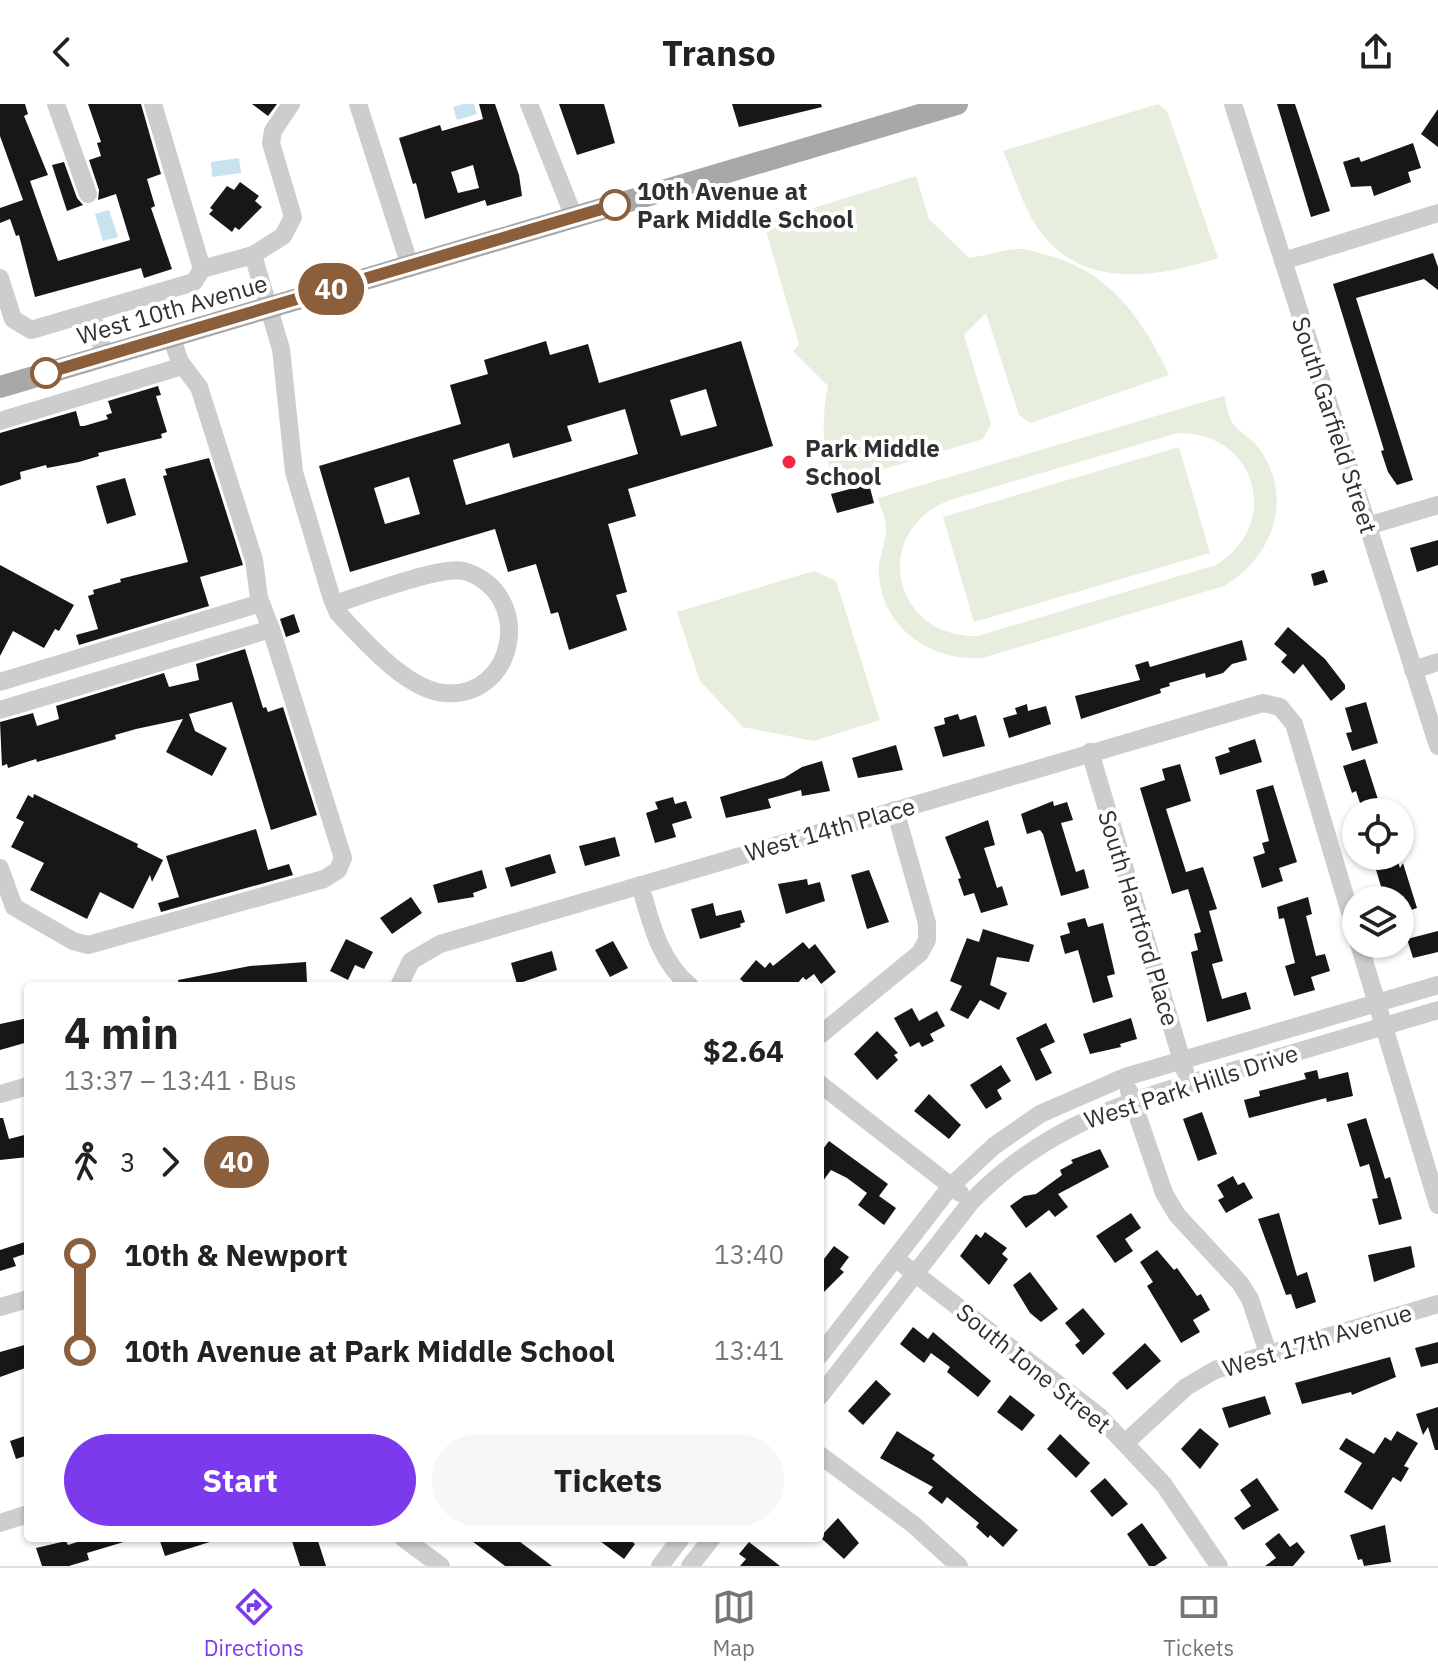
<!DOCTYPE html>
<html lang="en">
<head>
<meta charset="utf-8">
<style>
	body { margin:0; font-family:"IBM Plex Sans",sans-serif; background:#f6f6f6; color:#222; height:100vh; display:flex; flex-direction:column; font-size:30px; white-space:nowrap }
	* { box-sizing:border-box; margin:0 }
	p { font-size:26px; color:#767676 }
	.icon { flex:none; width:44px; height:44px; fill:none; stroke:currentColor; stroke-width:2; stroke-linecap:round; stroke-linejoin:round }
	.map { position:relative; flex:1; overflow:hidden }
	.details { position:absolute; left:24px; top:878px; width:800px; height:560px; display:flex; flex-direction:column; background:#fff; border-radius:8px; box-shadow:0 2px 6px #0004 }
	.details>* { flex:none }
	.badge { padding:0 16px; border-radius:26px; font-size:28px; line-height:52px }
	.buttons { position:absolute; left:1342px; top:694px; display:grid; gap:16px }
	.buttons a { display:grid; place-items:center; width:72px; height:72px; border-radius:50%; background:#fff; box-shadow:0 2px 6px #0004; font-size:40px }
	.map>.badge { position:absolute; translate:-50% -50%; box-shadow:0 0 0 4px #fff }
	.legs { display:flex; align-items:center; gap:12px; height:88px; padding:0 40px; font-size:26px }
	.legs p { margin-inline-start:auto }
	.overview { display:flex; align-items:center; justify-content:space-between; height:136px; padding:0 40px }
	h1 { font-size:44px; font-weight:700; line-height:60px }
	.action { display:flex; gap:16px; margin-top:auto; padding:16px 40px }
	.action a { flex:1; height:92px; border-radius:48px; background:#7c3aed; color:#fff; font-size:32px; font-weight:700; line-height:92px; text-align:center }
	.action a+a { background:#f6f6f6; color:#222 }
	ul { padding:0 40px; list-style:none }
	li { display:flex; align-items:center; gap:28px; height:96px; font-size:30px }
	li i { display:grid; place-items:center; width:12px; height:100%; margin:0 10px; background:currentColor }
	li i::after { content:''; width:20px; height:20px; margin:-10px; border:6px solid; border-radius:50%; background:#fff }
	li p { margin-inline-start:auto }
	li:first-child i { background:linear-gradient(#0000 50%,currentColor 0) }
	li:last-child i { background:linear-gradient(currentColor 50%,#0000 0) }
	header { display:flex; justify-content:space-between; align-items:center; height:104px; padding:0 40px; background:#fff; font-size:36px; font-weight:700 }
	.tab-bar { display:flex; justify-content:space-around; align-items:center; height:112px; border-top:2px solid #e0e0e0; background:#fff; font-size:22px; color:#767676 }
	.tab-bar a { display:grid; justify-items:center; gap:4px }
	.tab-bar .selected { color:#7c3aed }
	.map>svg:first-child { display:block }
	.green { fill:#e7eedd; fill-rule:evenodd }
	.water { fill:#c8e2ef }
	.building { fill:#171717; fill-rule:evenodd }
	.lines { fill:none; stroke-linecap:round; stroke-linejoin:round }
	.minor { stroke:#cdcdcd; stroke-width:18 }
	.major { stroke:#a8a8a8; stroke-width:22 }
	.line-1-casing { stroke:#fff; stroke-width:18 }
	.line-1 { stroke:#8b5e3c; stroke-width:12 }
	.stop-1-dot { fill:#fff; stroke:#8b5e3c; stroke-width:4 }
	.poi-dot { fill:#f32643; stroke:#fff; stroke-width:3 }
	.labels { text-anchor:middle; dominant-baseline:central; stroke-width:8; stroke-linejoin:round; paint-order:stroke }
	.stop-label { font-size:24px; font-weight:bold; fill:#303030; stroke:#fff; text-anchor:start }
	.street-label { font-size:24px; fill:#303030; stroke:#fff }
	.poi-label { font-size:24px; font-weight:bold; fill:#303030; stroke:#fff; text-anchor:start }
</style>
</head>
<body>
<header><svg class="icon" aria-label="back" viewBox="0 0 24 24"><path d="M15 5l-7 7 7 7"/></svg>Transo<svg class="icon" aria-label="share" viewBox="0 0 24 24"><path d="M12 15V3M7 8l5-5 5 5M5 13v7h14v-7"/></svg></header>
<div class="map">
<svg width="1438" height="1462" viewBox="0 0 1438 1462">
	<rect width="100%" height="100%" fill="#fff"/>
	<g class="green">
		<path d="M1158,0L1167,7L1218,154C1160,173 1085,186 1042,130C1024,107 1015,74 1003,47Z"/>
		<path d="M916,72L929,115L969,154C984,152 1001,146 1017,145C1026,144 1038,149 1047,151C1110,168 1143,215 1169,271L1031,319L1019,311L986,209L964,231L991,320L983,335L835,380C822,345 821,318 828,282L793,247L799,240L766,127L772,117Z"/>
		<path d="M1224,292C1227,300 1228,315 1234,321C1243,331 1254,336 1261,347C1294,396 1272,454 1224,482L982,554C931,557 883,525 879,471C877,455 887,438 886,423C886,414 880,403 878,394ZM1178,329C1256,328 1283,420 1216,461L977,532C891,533 870,427 950,396Z"/>
		<path d="M1179,343L1210,449L974,518L943,413Z"/>
		<path d="M814,467L836,477L880,616L814,637L743,623L700,577L677,508Z"/>
	</g>
	<g class="water">
		<path d="M463,0H474L477,10L457,16L453,3Z"/>
		<path d="M239,54L241,69L212,73L211,58Z"/>
		<path d="M109,106L118,133L103,137L95,110Z"/>
	</g>
	<g class="building">
		<path d="M0,0H25L28,10L24,12L48,71L30,77L58,157L130,136L116,90L98,96L99,86L89,56L101,52L97,39L101,38L88,0H141L161,70L147,75L155,102L151,104L172,165L144,174L141,164L35,193L19,131L16,132L10,115L0,119V104L23,96L0,32Z"/>
		<path d="M252,0H277L268,12Z"/>
		<path d="M479,0H495L519,71L522,92L487,102L485,96L425,115L416,79L413,80L399,34L440,21L442,27L483,15ZM473,61L479,84L458,89L451,68Z"/>
		<path d="M559,0H604L615,39L577,51Z"/>
		<path d="M732,0H821L822,3L739,23Z"/>
		<path d="M1277,0H1295L1330,107L1311,113Z"/>
		<path d="M1438,5V43L1421,30Z"/>
		<path d="M1413,39L1421,64L1408,68L1411,78L1374,92L1371,82L1351,83L1343,58L1359,53L1361,58Z"/>
		<path d="M64,58L77,94L83,101L67,107L52,61Z"/>
		<path d="M240,78L259,92L255,97L262,103L239,126L235,123L232,128L209,110L213,106L210,104L227,82L234,86Z"/>
		<path d="M1433,149L1438,163V186L1424,175L1356,194L1413,376L1397,381L1388,368L1381,347L1384,346L1333,180Z"/>
		<path d="M546,237L550,251L588,240L599,279L741,237L773,342L628,385L636,412L608,420L627,488L616,491L627,526L569,546L558,508L551,510L536,460L508,468L495,425L350,468L319,362L461,320L450,281L488,270L484,256ZM706,285L717,322L681,332L670,296ZM625,305L638,350L466,401L453,356L509,339L513,354L572,337L567,322ZM409,373L420,410L385,420L374,384Z"/>
		<path d="M158,282L161,291L156,292L167,328L161,330L162,334L98,349L99,352L79,358L47,364L46,361L20,368L21,375L0,382V329L76,307L80,322H84L108,315L106,311L112,309L108,297Z"/>
		<path d="M209,354L243,461L200,473L209,502L79,541L76,531L98,525L88,492L94,490L93,486L121,478L120,475L188,458L163,372L167,371L165,365Z"/>
		<path d="M125,374L136,411L107,420L96,382Z"/>
		<path d="M869,380L874,399L837,409L831,390Z"/>
		<path d="M1438,436V461L1417,468L1410,444Z"/>
		<path d="M0,461L74,501L59,527L55,525L44,544L13,527L0,552Z"/>
		<path d="M1324,466L1328,478L1314,482L1311,470Z"/>
		<path d="M294,510L300,528L286,533L280,515Z"/>
		<path d="M1288,523L1325,555L1345,581V585L1331,597L1303,560L1294,570L1281,558L1287,551L1274,540Z"/>
		<path d="M1242,536L1247,556L1232,560L1223,569L1206,574L1205,569L1169,579L1170,582L1160,585L1161,589L1081,615L1075,592L1140,576L1135,561L1148,557L1150,563Z"/>
		<path d="M245,545L263,604L266,603L268,608L283,603L317,711L271,726L232,598L189,610L195,627L227,644L212,672L166,648L183,615L136,625L115,631L116,635L37,658L36,655L8,664L7,660L2,662L0,618L33,609L37,622L59,615L56,602L164,569L169,583L199,576L196,560Z"/>
		<path d="M1366,598L1378,639L1352,647L1346,629L1352,628L1345,604Z"/>
		<path d="M1027,600L1028,607L1046,602L1051,620L1009,634L1003,614L1017,610L1015,604Z"/>
		<path d="M958,610L960,616L976,611L985,642L943,653L934,623L945,620L944,614Z"/>
		<path d="M1255,635L1262,658L1220,671L1215,653L1230,648L1228,644Z"/>
		<path d="M896,641L903,666L858,674L852,654Z"/>
		<path d="M1365,655L1382,708H1363L1356,687L1352,689L1343,662Z"/>
		<path d="M822,657L830,687L802,692L801,686L768,695L771,704L726,714L720,693L784,674L802,663Z"/>
		<path d="M1180,660L1191,697L1166,705L1186,768L1203,763L1217,805L1209,807L1223,857L1212,860L1222,895L1246,888L1251,905L1207,918L1191,848L1198,846L1194,830L1201,828L1188,785L1172,790L1140,684L1165,676L1162,665Z"/>
		<path d="M1273,681L1297,758L1279,764L1283,777L1262,784L1253,753L1265,749L1262,739L1269,737L1256,686Z"/>
		<path d="M34,690L138,740L137,743L163,756L152,778L150,771L133,805L100,788L87,815L30,786L44,759L11,743L24,718L16,714L28,691L33,694Z"/>
		<path d="M673,693L675,700L686,697L692,714L672,720L676,733L655,739L646,709L658,705L655,698Z"/>
		<path d="M1053,697L1054,702L1067,698L1073,716L1061,719L1076,768L1084,765L1089,784L1061,792L1043,730L1040,726L1027,730L1021,710Z"/>
		<path d="M988,716L995,741L984,744L997,784L1002,782L1008,801L981,809L974,789L964,792L958,775L961,774L945,733Z"/>
		<path d="M256,725L268,766L289,760L293,771L161,808L158,799L179,793L166,752Z"/>
		<path d="M615,733L620,752L585,762L579,742Z"/>
		<path d="M550,750L556,769L511,783L505,764Z"/>
		<path d="M1372,752H1396L1400,764L1403,759L1417,804L1400,810V793L1392,796L1388,784L1382,786Z"/>
		<path d="M482,766L487,784L473,789L474,793L438,799L433,781Z"/>
		<path d="M869,766L889,818L867,825L851,771Z"/>
		<path d="M807,775L808,781L820,778L825,797L786,810L778,780Z"/>
		<path d="M411,793L422,809L392,830L380,814Z"/>
		<path d="M1308,793L1312,810L1306,812L1316,852L1325,850L1330,867L1311,873L1315,886L1294,892L1285,862L1295,859L1284,814L1279,815L1277,803Z"/>
		<path d="M713,799L716,812L741,806L745,818L740,820L741,823L700,835L691,805Z"/>
		<path d="M1085,814L1088,823L1103,819L1115,870L1107,872L1113,893L1093,899L1078,846L1065,850L1060,832L1070,829L1067,819Z"/>
		<path d="M983,825L1034,841L1029,858L997,853L990,881L1007,889L999,906L980,896L968,915L950,906L962,882L950,877L967,834L979,838Z"/>
		<path d="M1438,827V848L1413,854L1407,835Z"/>
		<path d="M346,835L373,848L364,865L355,861L348,876L330,867Z"/>
		<path d="M613,837L628,864L610,873L595,846Z"/>
		<path d="M803,838L809,845L815,840L836,868L821,880L814,870L806,876L803,873L795,882H748L740,875L756,856L765,864L770,858L773,862Z"/>
		<path d="M552,847L557,866L517,880L511,859Z"/>
		<path d="M306,858L307,878L277,882H179L178,876L250,862Z"/>
		<path d="M912,904L919,917L937,907L945,922L930,930L934,937L922,943L919,938L910,943L894,914Z"/>
		<path d="M28,914V938L0,946V920Z"/>
		<path d="M1131,914L1137,935L1120,940L1121,943L1090,950L1083,930Z"/>
		<path d="M1046,919L1055,938L1040,945L1052,969L1036,977L1016,934Z"/>
		<path d="M877,927L898,949L894,951L898,956L877,976L854,950Z"/>
		<path d="M1001,961L1011,977L997,986L1002,995L986,1005L970,981Z"/>
		<path d="M1317,966L1319,975L1348,968L1353,992L1327,998L1326,994L1249,1014L1244,996L1260,992L1259,987L1306,975L1304,969Z"/>
		<path d="M929,990L961,1021L949,1035L914,1007Z"/>
		<path d="M1202,1008L1217,1050L1198,1057L1183,1015Z"/>
		<path d="M0,1014H3L9,1035L28,1030V1053L0,1056Z"/>
		<path d="M1366,1014L1385,1075L1390,1073L1402,1115L1379,1121L1372,1095L1378,1094L1369,1060L1360,1063L1347,1020Z"/>
		<path d="M829,1037L888,1080L879,1092L896,1104L884,1121L858,1101L867,1089L847,1074L831,1066L820,1081V1049Z"/>
		<path d="M1100,1045L1109,1063L1058,1090L1068,1103L1055,1113L1049,1106L1026,1124L1010,1102L1024,1092L1036,1090L1062,1071L1060,1066L1073,1059L1071,1056Z"/>
		<path d="M1233,1072L1238,1081L1244,1078L1253,1094L1226,1109L1218,1096L1224,1093L1217,1081Z"/>
		<path d="M1131,1109L1141,1124L1125,1135L1133,1147L1115,1159L1096,1132Z"/>
		<path d="M1279,1109L1297,1172L1307,1168L1316,1198L1296,1205L1291,1190L1286,1191L1258,1115Z"/>
		<path d="M985,1128L1007,1144L1002,1150L1008,1155L989,1181L960,1152L976,1130L981,1134Z"/>
		<path d="M28,1137V1149L13,1154L16,1162L0,1167V1146Z"/>
		<path d="M834,1142L849,1153L840,1165L844,1168L820,1192V1160Z"/>
		<path d="M1411,1142L1415,1163L1374,1178L1368,1151Z"/>
		<path d="M1157,1146L1174,1166L1177,1164L1197,1192L1201,1190L1210,1206L1193,1216L1200,1228L1181,1239L1147,1182L1153,1178L1140,1158Z"/>
		<path d="M1030,1168L1058,1205L1041,1218L1030,1209L1013,1181Z"/>
		<path d="M1083,1204L1105,1230L1083,1251L1075,1241L1080,1237L1065,1219Z"/>
		<path d="M913,1223L928,1235L933,1228L991,1277L978,1293L947,1268L950,1263L931,1249L924,1259L900,1240Z"/>
		<path d="M1438,1238V1259L1421,1263L1415,1244Z"/>
		<path d="M1145,1239L1161,1257L1127,1286L1112,1269Z"/>
		<path d="M28,1240V1263L0,1273V1248Z"/>
		<path d="M1390,1253L1396,1273L1352,1291L1351,1288L1302,1300L1295,1279Z"/>
		<path d="M876,1276L891,1290L863,1321L848,1307Z"/>
		<path d="M1010,1291L1035,1311L1022,1327L997,1308Z"/>
		<path d="M1265,1292L1271,1310L1229,1324L1222,1304Z"/>
		<path d="M1438,1303V1346H1435L1428,1323L1423,1331L1416,1310Z"/>
		<path d="M1200,1324L1219,1340L1200,1365L1181,1345Z"/>
		<path d="M897,1327L935,1351L932,1355L1018,1426L1003,1443L990,1431L988,1434L976,1423L979,1419L947,1393L942,1400L928,1389L933,1383L880,1354Z"/>
		<path d="M1397,1327L1418,1339L1404,1362L1409,1364L1401,1378L1393,1373L1372,1406L1344,1388L1362,1359L1339,1345L1346,1334L1374,1350L1385,1333L1391,1337Z"/>
		<path d="M1060,1330L1090,1359L1076,1374L1047,1345Z"/>
		<path d="M28,1331V1351L16,1355L10,1337Z"/>
		<path d="M1105,1374L1128,1400L1112,1413L1090,1387Z"/>
		<path d="M1257,1374L1279,1406L1243,1426L1234,1414L1251,1402L1240,1386Z"/>
		<path d="M838,1414L859,1439L844,1455L820,1433Z"/>
		<path d="M1142,1419L1167,1454L1155,1462H1149L1127,1430Z"/>
		<path d="M1385,1421L1391,1458L1364,1462L1362,1455L1358,1456L1350,1431Z"/>
		<path d="M1279,1429L1290,1443L1297,1438L1305,1448L1293,1462H1265L1276,1454L1265,1440Z"/>
		<path d="M90,1434L127,1437L87,1449L89,1456L69,1462H42L36,1444L66,1437L68,1441Z"/>
		<path d="M159,1434H213V1437L165,1452Z"/>
		<path d="M291,1434H317L326,1462H300Z"/>
		<path d="M468,1434H515L552,1462H505Z"/>
		<path d="M596,1434H628L635,1440L624,1455Z"/>
		<path d="M749,1438L780,1462H740L746,1455L739,1450Z"/>
	</g>
	<g class="lines">
		<g class="minor">
			<path d="M56,0L88,90"/>
			<path d="M153,0L202,165"/>
			<path d="M291,0L273,27L271,39L293,113L283,132L253,151L281,245L294,368L331,492L338,509C363,535 405,585 444,589C516,596 536,489 464,467C442,461 360,492 335,500"/>
			<path d="M358,0L410,162"/>
			<path d="M529,0L574,113"/>
			<path d="M1233,0L1438,642"/>
			<path d="M1283,157L1438,109"/>
			<path d="M0,174L13,215L31,226L194,178L202,165L253,151"/>
			<path d="M92,211L105,252"/>
			<path d="M171,232L180,258L199,283L254,456L259,494L271,525"/>
			<path d="M0,317L183,262"/>
			<path d="M1367,422L1438,401"/>
			<path d="M1413,566L1438,558"/>
			<path d="M0,578L261,499"/>
			<path d="M0,606L271,525L343,754L338,766L324,775L88,841L73,837L14,803L0,764"/>
			<path d="M1090,648L1185,967"/>
			<path d="M640,781C651,818 659,857 690,882"/>
			<path d="M1359,840L1438,1101"/>
			<path d="M399,882L411,857L440,840L1263,599L1280,603L1294,620L1356,829"/>
			<path d="M820,931L920,849L927,836V819L895,706"/>
			<path d="M820,980L960,1089"/>
			<path d="M1129,987L1164,1089L1177,1111L1240,1179L1250,1195L1268,1249"/>
			<path d="M0,990L28,982"/>
			<path d="M904,1161L1099,1312L1164,1381L1219,1462"/>
			<path d="M0,1203L28,1195"/>
			<path d="M820,1251L951,1082L994,1042L1040,1010L1125,973L1438,881"/>
			<path d="M820,1292L971,1098C1049,1017 1135,995 1239,965C1306,945 1372,926 1438,906"/>
			<path d="M1125,1339L1186,1283L1215,1266L1438,1200"/>
			<path d="M820,1351L914,1421L959,1462"/>
			<path d="M0,1419L28,1410"/>
			<path d="M403,1434L441,1462"/>
			<path d="M660,1462L681,1434"/>
			<path d="M690,1462L712,1434"/>
		</g>
		<path class="major" d="M0,283L957,0"/>
	</g>
	<g class="lines">
		<defs>
			<path id="line-1" d="M46,269L615,101"/>
		</defs>
		<use href="#line-1" class="line-1-casing"/>
		<use href="#line-1" class="line-1"/>
	</g>
	<g class="stop-1-dot">
		<circle cx="615" cy="101" r="14"/>
		<circle cx="46" cy="269" r="14"/>
	</g>
	<circle class="poi-dot" cx="789" cy="358" r="8"/>
	<g class="labels">
		<g class="stop-label">
			<text x="637" y="87">10th Avenue at<tspan x="637" dy="28">Park Middle School</tspan></text>
		</g>
		<g class="street-label">
			<text transform="translate(172 205) rotate(-16)">West 10th Avenue</text>
			<text transform="translate(1335 321) rotate(72)">South Garfield Street</text>
			<text transform="translate(830 725) rotate(-16)">West 14th Place</text>
			<text transform="translate(1139 814) rotate(73)">South Hartford Place</text>
			<text transform="translate(1191 982) rotate(-18)">West Park Hills Drive</text>
			<text transform="translate(1317 1236) rotate(-17)">West 17th Avenue</text>
			<text transform="translate(1034 1264) rotate(39)">South Ione Street</text>
		</g>
		<g class="poi-label">
			<text x="805" y="344">Park Middle<tspan x="805" dy="28">School</tspan></text>
		</g>
	</g>
</svg>
<div class="buttons">
<a><svg class="icon" aria-label="locate" viewBox="0 0 24 24"><circle cx="12" cy="12" r="6"/><path d="M12 2v4M12 18v4M2 12h4M18 12h4"/></svg></a>
<a><svg class="icon" aria-label="layers" viewBox="0 0 24 24"><path d="M12 4l9 5-9 5-9-5zM3 14l9 5 9-5"/></svg></a>
</div>
<b class="badge" style="left:331px;top:185px;background:#8b5e3c;color:#fff">40</b>
<section class="details">
<div class="overview"><div><h1>4 min</h1><p>13:37 – 13:41 · Bus</p></div><b>$2.64</b></div>
<div class="legs"><svg class="icon" aria-label="walk" viewBox="0 0 24 24"><circle cx="13" cy="4" r="2"/><path d="M13 8l-2 6 4 7M11 14l-3 7M7 12l3-4h3l4 4"/></svg>3<svg class="icon" aria-label="forward" viewBox="0 0 24 24"><path d="M9 5l7 7-7 7"/></svg><b class="badge" style="background:#8b5e3c;color:#fff">40</b></div>
<ul>
<li><i style="color:#8b5e3c"></i><b>10th &amp; Newport</b><p>13:40</p></li>
<li><i style="color:#8b5e3c"></i><b>10th Avenue at Park Middle School</b><p>13:41</p></li>
</ul>
<div class="action"><a>Start</a><a>Tickets</a></div>
</section>
</div>
<nav class="tab-bar">
<a class="selected"><svg class="icon" aria-label="directions" viewBox="0 0 24 24"><path d="M12 3l9 9-9 9-9-9zM9 14v-3h6M13 9l2 2-2 2"/></svg>Directions</a>
<a><svg class="icon" aria-label="map" viewBox="0 0 24 24"><path d="M3 6l6-2 6 2 6-2v14l-6 2-6-2-6 2zM9 4v14M15 6v14"/></svg>Map</a>
<a><svg class="icon" aria-label="tickets" viewBox="0 0 24 24"><path d="M3 7h18v10H3zM15 7v10"/></svg>Tickets</a>
</nav>
</body>
</html>
